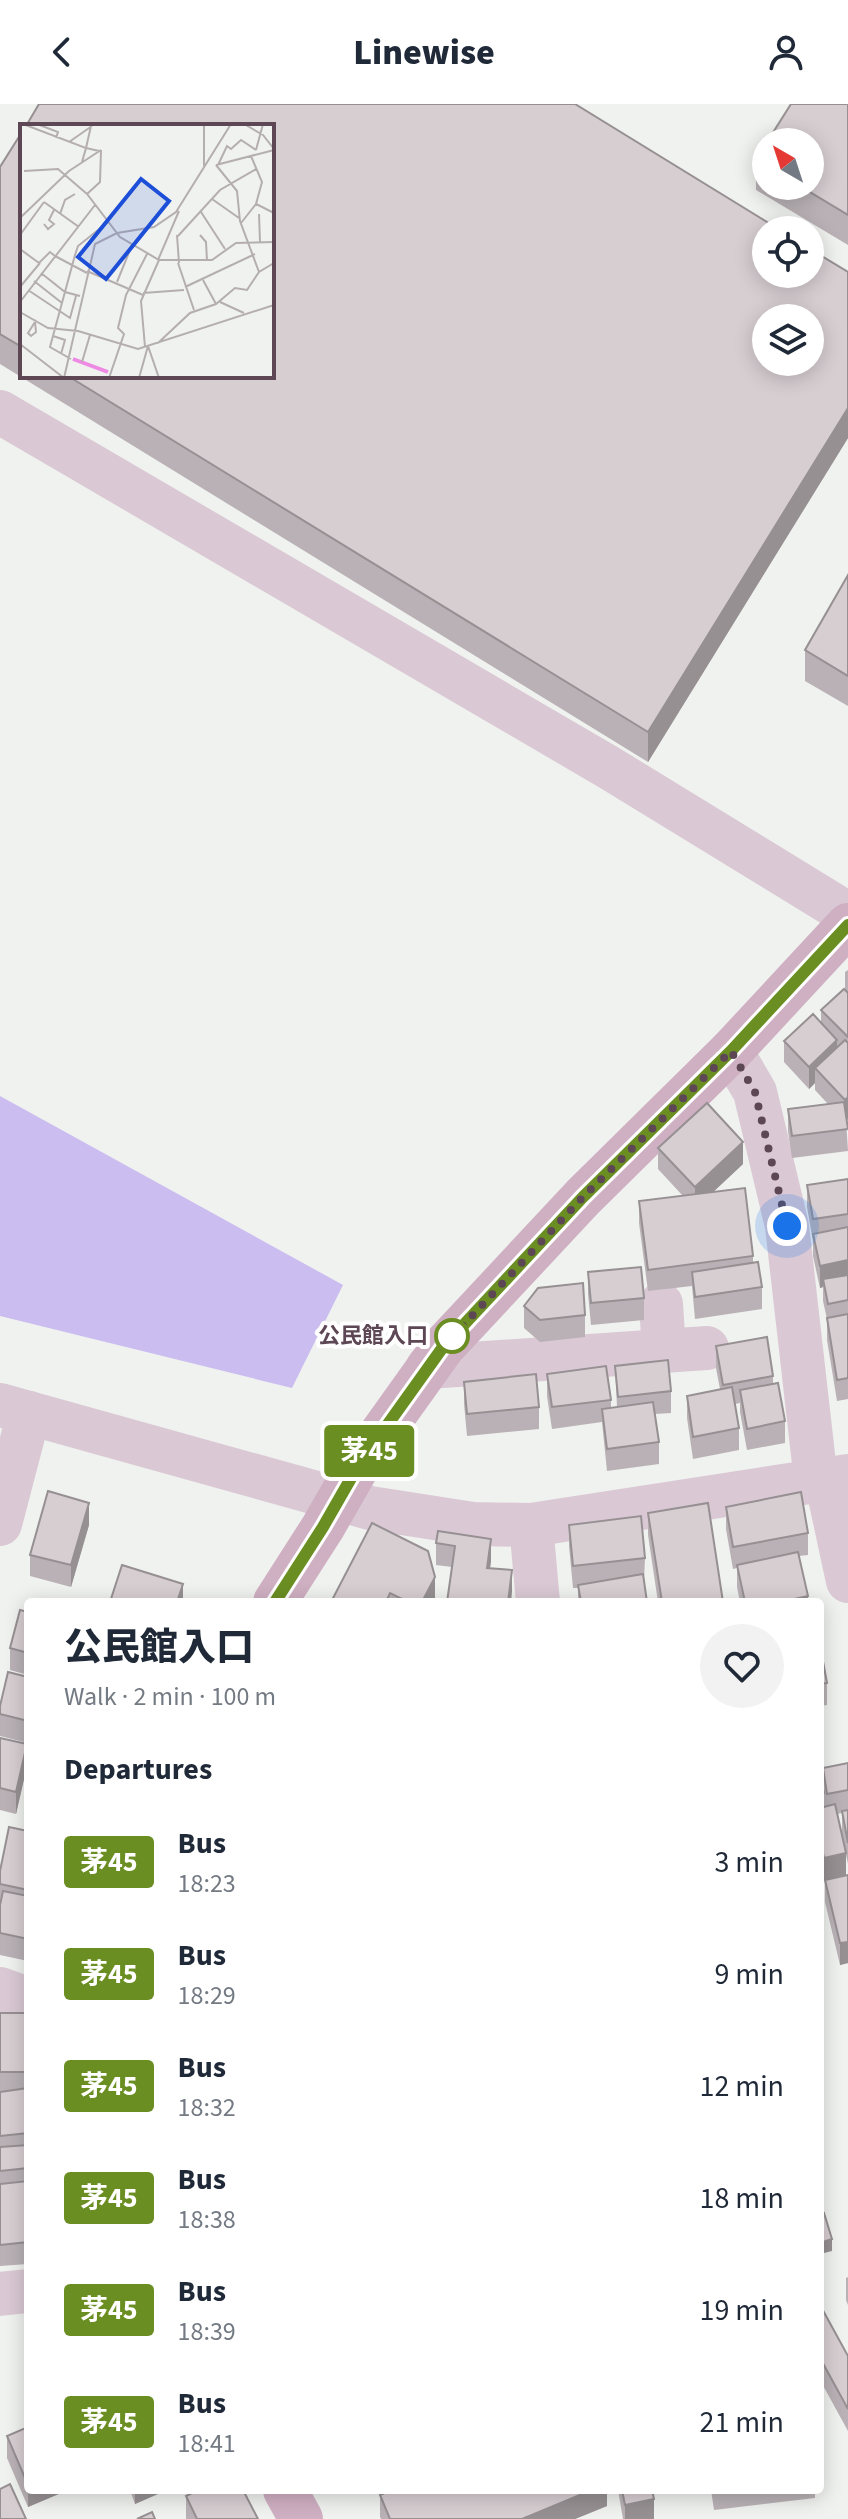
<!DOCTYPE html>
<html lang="en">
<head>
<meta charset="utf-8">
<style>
	body { margin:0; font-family:"Source Sans 3","Noto Sans JP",sans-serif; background:#f2f2f3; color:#1f2937; height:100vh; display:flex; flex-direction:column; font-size:30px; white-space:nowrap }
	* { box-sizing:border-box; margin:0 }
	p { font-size:26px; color:#747a83 }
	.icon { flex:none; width:44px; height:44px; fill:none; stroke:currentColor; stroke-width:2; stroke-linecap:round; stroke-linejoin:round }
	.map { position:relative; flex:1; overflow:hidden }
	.drawer { position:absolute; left:24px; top:1494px; width:800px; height:896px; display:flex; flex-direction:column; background:#fff; border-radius:8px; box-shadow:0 4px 20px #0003 }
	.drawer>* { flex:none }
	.badge { padding:0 16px; border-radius:6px; font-size:28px; line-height:52px }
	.needle { width:52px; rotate:321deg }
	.buttons { position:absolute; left:752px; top:24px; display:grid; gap:16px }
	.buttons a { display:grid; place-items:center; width:72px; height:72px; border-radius:50%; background:#fff; box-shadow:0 4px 20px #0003; font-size:40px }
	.you { position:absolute; width:40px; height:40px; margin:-20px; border:6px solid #fff; border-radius:50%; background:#1a73e8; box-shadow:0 0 0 12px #1a73e833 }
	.map>.badge { position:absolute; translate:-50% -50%; box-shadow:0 0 0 4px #fff }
	h2 { padding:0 40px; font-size:30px; line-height:72px }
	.round { display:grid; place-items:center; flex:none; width:84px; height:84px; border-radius:42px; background:#f2f2f3 }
	.overview { display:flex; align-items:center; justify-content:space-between; height:136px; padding:0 40px }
	h1 { font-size:38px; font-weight:800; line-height:60px }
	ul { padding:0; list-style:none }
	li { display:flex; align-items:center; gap:24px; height:112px; padding:0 40px }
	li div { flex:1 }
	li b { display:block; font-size:30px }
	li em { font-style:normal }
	li .badge { min-width:88px; font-weight:700; text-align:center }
	header { display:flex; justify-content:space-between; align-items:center; height:104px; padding:0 40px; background:#fff; font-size:36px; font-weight:800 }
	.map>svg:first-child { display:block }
	.green { fill:#cbbdf0 }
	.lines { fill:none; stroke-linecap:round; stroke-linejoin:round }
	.minor { stroke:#dac9d4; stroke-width:44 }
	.major { stroke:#cfafc2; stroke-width:44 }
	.wall { fill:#b9b1b5; fill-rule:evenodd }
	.shaded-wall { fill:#969093 }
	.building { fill:#d7ced2; stroke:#969093; stroke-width:2; fill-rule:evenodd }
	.line-casing { stroke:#fff; stroke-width:18 }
	.line { stroke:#6b8e23; stroke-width:12 }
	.walk { stroke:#5d4755; stroke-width:8; stroke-dasharray:0 14.4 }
	.stop-dot { fill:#fff; stroke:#6b8e23; stroke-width:4 }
	.labels { text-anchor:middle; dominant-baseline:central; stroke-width:8; stroke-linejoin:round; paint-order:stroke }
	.stop-label { font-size:22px; font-weight:bold; fill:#5d4755; stroke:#fff; text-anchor:end }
	.inset-river { fill:none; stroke:#ee8ae4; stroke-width:4 }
	.inset-road { fill:none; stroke:#b5aeb1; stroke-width:2 }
	.view { fill:#1d4ed8; fill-opacity:0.15; stroke:#1d4ed8; stroke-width:4 }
	.inset-edge { fill:none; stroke:#5d4755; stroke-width:4 }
</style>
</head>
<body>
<header><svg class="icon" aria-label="back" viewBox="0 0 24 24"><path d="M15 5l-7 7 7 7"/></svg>Linewise<svg class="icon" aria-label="person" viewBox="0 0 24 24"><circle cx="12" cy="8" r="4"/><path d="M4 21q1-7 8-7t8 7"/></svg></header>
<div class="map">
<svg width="848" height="2415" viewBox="0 0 848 2415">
	<rect width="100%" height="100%" fill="#f0f2ef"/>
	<path class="green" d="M0,992L343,1181L292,1284L0,1212Z"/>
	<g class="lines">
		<g class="minor">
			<path d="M0,308L608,663L848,810"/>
			<path d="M731,947L755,988L787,1122L816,1377"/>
			<path d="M661,1200L664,1247"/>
			<path d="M428,1263L707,1244"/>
			<path d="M0,1301L370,1404L473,1420L531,1421L848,1372"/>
			<path d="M826,1375L848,1477"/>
			<path d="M0,1420L29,1309"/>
			<path d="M531,1421L538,1498"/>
			<path d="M0,1885L28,1895"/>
			<path d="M0,2190L28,2187"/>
		</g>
		<g class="major">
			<path d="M275,1498L323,1423L358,1362L443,1243L583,1093L731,947L848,821"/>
			<path d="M285,2386L301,2415"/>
		</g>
	</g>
	<g class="wall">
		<path d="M848,0V141L756,86V55L766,40V82H810Z"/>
		<path d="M22,28V272H272L848,168V334L648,658L0,260V63Z"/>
		<path d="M848,471V602L805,577V546Z"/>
		<path d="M848,866V1015L846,1016L848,1047L792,1054L788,1027V1005L828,1000L815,986V979L809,985L784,958V937L821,919V906L845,887V868Z"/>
		<path d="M658,1044L743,1060L713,1088L753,1152V1159L762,1183V1205L695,1215L692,1182L648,1187L639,1119V1097L683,1092L658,1065Z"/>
		<path d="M848,1075V1295L837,1297L827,1236V1215L823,1197V1183L820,1184L813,1152V1137L807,1103V1081Z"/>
		<path d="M588,1168L644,1194V1216L591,1221L588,1190Z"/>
		<path d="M524,1202L585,1211V1233L540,1238L524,1224Z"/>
		<path d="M716,1242L773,1272V1280L785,1317V1339L747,1346L740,1308V1299L735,1300L739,1324V1346L693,1355L687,1314V1292L720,1285L716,1264Z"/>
		<path d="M615,1262L671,1287V1309L655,1310L659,1338V1360L607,1367L602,1318L552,1325L547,1292V1270L611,1296V1304L617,1303Z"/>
		<path d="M464,1278L539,1303V1325L467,1332L464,1300Z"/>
		<path d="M726,1403L808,1429V1451L799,1452L808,1498H740L737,1483V1464L733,1465L726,1425Z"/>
		<path d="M648,1409L723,1498H658L648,1431Z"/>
		<path d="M372,1419L435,1494L433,1498H331Z"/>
		<path d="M89,1421L71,1483L30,1472V1451Z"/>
		<path d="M569,1421L645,1454L644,1476L647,1498H578V1484H573L569,1442Z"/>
		<path d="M438,1427L491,1457L490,1464L512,1488L452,1463L436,1461V1439Z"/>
		<path d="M28,1508V1571L10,1566V1544Z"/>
		<path d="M820,1553L827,1579V1601L820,1602Z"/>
		<path d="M28,1573V1639L0,1632V1602Z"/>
		<path d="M0,1634L27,1662L16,1710L0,1706Z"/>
		<path d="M848,1659V1760L846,1751V1771L824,1776L820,1757V1671L823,1685V1664ZM842,1709V1729L837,1710Z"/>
		<path d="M28,1696V1857L0,1851V1767L25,1726V1709Z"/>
		<path d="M848,1771V1859L840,1861L825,1798V1776Z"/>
		<path d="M0,1909H28V2160L0,2162Z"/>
		<path d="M848,2173V2201L846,2196V2174Z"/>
		<path d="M820,2201L848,2252V2327L820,2276Z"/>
		<path d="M28,2323V2386H68L28,2403L7,2354V2332Z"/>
		<path d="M130,2386H167L135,2400Z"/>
		<path d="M607,2386V2402L575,2415H381L380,2413V2391Z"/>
		<path d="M618,2386H652L654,2415H623Z"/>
		<path d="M711,2386H815V2394L714,2406Z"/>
		<path d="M186,2392L258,2415H186Z"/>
	</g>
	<g class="shaded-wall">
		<path d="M848,304V334L648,658V628Z"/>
		<path d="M837,936V958L815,964V979L809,985V963Z"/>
		<path d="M848,993V1015L845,1018V996Z"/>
		<path d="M743,1038V1060L695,1105V1083Z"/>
		<path d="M848,1156V1178L823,1175V1183L820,1184V1162Z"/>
		<path d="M89,1399V1421L71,1483V1461Z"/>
		<path d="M491,1435V1457L487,1485V1464Z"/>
		<path d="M512,1466V1488L511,1498H508Z"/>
		<path d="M435,1473V1494L433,1498H422Z"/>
		<path d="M183,1480V1498H177Z"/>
		<path d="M808,1492V1498H781Z"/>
		<path d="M27,1640V1662L16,1710V1688Z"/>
		<path d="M846,1749V1771L824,1776V1754Z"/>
		<path d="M848,1838V1859L840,1861V1839Z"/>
		<path d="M832,2135V2147L820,2150V2139Z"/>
		<path d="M28,2386H68L28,2403Z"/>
		<path d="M135,2386H167L135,2400Z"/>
		<path d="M592,2386H607V2402L575,2415H522Z"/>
		<path d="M654,2395V2415H625V2401Z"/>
	</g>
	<g class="building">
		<path d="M39,0H575L780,126H766V170H810V145L848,168V304L648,628L68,272H272V22H26ZM766,214H810V258H766Z"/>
		<path d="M791,0H848V111L800,82H810V38H767Z"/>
		<path d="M22,28V243L0,230V63Z"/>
		<path d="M766,40V61L756,55Z"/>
		<path d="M848,471V572L805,546Z"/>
		<path d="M844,885L848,889V933L821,906Z"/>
		<path d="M813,910L837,936L809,963L784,937Z"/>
		<path d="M845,936L848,939V993L845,996L815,964Z"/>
		<path d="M844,998L848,1025L792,1032L788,1005Z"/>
		<path d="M707,999L743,1038L695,1083L658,1044Z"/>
		<path d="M848,1075V1110L813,1115L807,1081Z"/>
		<path d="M745,1084L753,1152L648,1166L639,1097Z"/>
		<path d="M848,1123V1156L820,1162L813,1130Z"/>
		<path d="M758,1158L762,1183L695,1193L692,1168Z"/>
		<path d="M641,1163L644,1194L591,1199L588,1168Z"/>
		<path d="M848,1171V1196L828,1200L823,1175Z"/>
		<path d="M583,1179L585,1211L540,1216L524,1202L538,1184Z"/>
		<path d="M848,1210V1274L837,1276L827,1214Z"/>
		<path d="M767,1233L773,1272L723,1281L716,1242Z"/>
		<path d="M668,1256L671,1287L618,1293L615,1262Z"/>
		<path d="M606,1262L611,1296L552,1303L547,1270Z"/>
		<path d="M536,1270L539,1303L467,1310L464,1278Z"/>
		<path d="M778,1279L785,1317L747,1325L740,1286Z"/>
		<path d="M732,1283L739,1324L693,1333L687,1292Z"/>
		<path d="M653,1298L659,1338L607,1345L602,1305Z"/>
		<path d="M48,1387L89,1399L71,1461L30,1451Z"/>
		<path d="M801,1388L808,1429L733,1443L726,1403Z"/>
		<path d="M708,1399L723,1498H662L648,1409Z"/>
		<path d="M641,1412L645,1454L573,1462L569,1421Z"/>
		<path d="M372,1419L428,1447L435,1473L422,1498H408L390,1489L386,1498H331Z"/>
		<path d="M438,1427L491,1435L487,1464L512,1466L508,1498H447L455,1442L436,1439Z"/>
		<path d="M798,1448L808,1492L781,1498H745L737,1461Z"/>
		<path d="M122,1461L183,1480L177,1498H110Z"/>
		<path d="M643,1470L647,1498H581L578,1481Z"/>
		<path d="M20,1506L28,1508V1549L10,1544Z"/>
		<path d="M822,1552L827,1579L820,1580V1553Z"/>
		<path d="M8,1568L28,1573V1617L0,1610V1602Z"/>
		<path d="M0,1634L27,1640L16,1688L0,1684Z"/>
		<path d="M848,1659V1686L827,1690L823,1664Z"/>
		<path d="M820,1671L824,1689L820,1690Z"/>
		<path d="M28,1696V1710L25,1709Z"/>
		<path d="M835,1700L846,1749L824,1754L820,1735V1704Z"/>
		<path d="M848,1706V1739L842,1707Z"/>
		<path d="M9,1723L28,1727V1786L0,1780V1767Z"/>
		<path d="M848,1771V1838L840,1839L825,1776Z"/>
		<path d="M3,1787L28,1792V1835L0,1829V1801Z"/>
		<rect x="0" y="1909" width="28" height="59"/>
		<path d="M28,1984V2029L0,2032V1988Z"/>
		<path d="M28,2041V2064L0,2067V2043Z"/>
		<path d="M28,2077V2138L0,2141V2080Z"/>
		<path d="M824,2109L832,2135L820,2139V2111Z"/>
		<path d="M820,2201L848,2252V2305L820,2254Z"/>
		<path d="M28,2323V2381L7,2332Z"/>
		<path d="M10,2380L26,2415H0V2385Z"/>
		<path d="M198,2386H243L258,2415H197L186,2392Z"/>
		<path d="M391,2386H592L522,2415H390L380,2391Z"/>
		<path d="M622,2386H652L654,2395L625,2401Z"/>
		<path d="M152,2408L155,2415H137Z"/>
	</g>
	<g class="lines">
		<defs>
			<path id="line" d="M275,1498L323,1423L358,1362L443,1243L583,1093L731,947L848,821"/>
		</defs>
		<use href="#line" class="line-casing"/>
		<use href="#line" class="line"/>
		<path class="walk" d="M452,1232L443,1243L583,1093L731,947L755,988L787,1122"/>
	</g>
	<circle class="stop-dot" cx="452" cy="1232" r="16"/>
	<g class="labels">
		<g class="stop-label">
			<text x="428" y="1232">公民館入口</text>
		</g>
	</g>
	<g transform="translate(20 20)">
		<rect width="254" height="254" fill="#f0f2ef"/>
		<path class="inset-river" d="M53,235L88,248"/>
		<path class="inset-road" d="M3,0L66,24L62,38M17,0L38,8L36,14M224,0L243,11L254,25M71,2L66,24L79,27M49,18L72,2M0,20V67M236,26L243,0M231,32L242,58L236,80L254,89M196,41L217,67L220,97L239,148M196,41L254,26M198,41L207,22L211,25L221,16L236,26M184,42V0M4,47L38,45L67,70L100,113L139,136H192L216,119L254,118M67,70L80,58L81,26M192,75L219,94M24,78L59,103M181,88L205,125M40,90L45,76L55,70M239,90L240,118M0,94L49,47L81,26M221,99L236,80M24,100L28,105L34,100L29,96L34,86M0,111L24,78M157,111L159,139M180,111L186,118L187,137M158,112L200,66L236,45M0,125L19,139L30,128L35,132M35,132L67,149M138,136L159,87M158,139L174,186M67,147L123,171M21,149L45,168L60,172M183,156L196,180M14,157L42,179M97,158L112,121M0,163L20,139M165,163L235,130M8,166L50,194L56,172M123,169L164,166M0,178L75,81M200,178L224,189M0,188L28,204L58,207M15,198L16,208L11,212L8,209ZM58,207L118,225L254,181M33,212L45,216L41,230M138,219L170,189L196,180L215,164L227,166L239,148L254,139M0,220L44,254M128,222L139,254M125,223L121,177L139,136M51,235L30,223L55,131L58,122L88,98M62,238L70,211M44,254L75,120L97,109L134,103L156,88L211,0M89,254L104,210L98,204L106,171L127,130M119,254L128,222"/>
		<path class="view" d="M121,55L149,77L86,155L58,133Z"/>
		<rect width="254" height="254" class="inset-edge"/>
	</g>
</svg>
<div class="buttons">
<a><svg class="needle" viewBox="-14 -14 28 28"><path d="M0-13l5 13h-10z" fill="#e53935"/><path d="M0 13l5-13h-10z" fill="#747a83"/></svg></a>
<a><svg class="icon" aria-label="locate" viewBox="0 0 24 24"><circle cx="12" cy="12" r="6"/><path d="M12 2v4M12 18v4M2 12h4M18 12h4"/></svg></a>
<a><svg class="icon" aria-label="layers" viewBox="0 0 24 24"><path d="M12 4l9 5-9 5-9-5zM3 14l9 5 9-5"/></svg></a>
</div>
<div class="you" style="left:787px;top:1122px"></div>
<b class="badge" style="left:369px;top:1347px;background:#6b8e23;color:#fff">茅45</b>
<section class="drawer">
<div class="overview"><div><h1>公民館入口</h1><p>Walk · 2 min · 100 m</p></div><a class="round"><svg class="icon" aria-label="heart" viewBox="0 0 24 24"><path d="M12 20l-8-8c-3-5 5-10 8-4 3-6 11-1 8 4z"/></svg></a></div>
<h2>Departures</h2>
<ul>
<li><span class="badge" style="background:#6b8e23;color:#fff">茅45</span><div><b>Bus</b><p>18:23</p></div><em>3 min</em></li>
<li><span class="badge" style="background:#6b8e23;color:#fff">茅45</span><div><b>Bus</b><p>18:29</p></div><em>9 min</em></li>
<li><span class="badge" style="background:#6b8e23;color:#fff">茅45</span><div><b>Bus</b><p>18:32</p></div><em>12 min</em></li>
<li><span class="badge" style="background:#6b8e23;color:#fff">茅45</span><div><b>Bus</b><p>18:38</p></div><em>18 min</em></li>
<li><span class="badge" style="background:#6b8e23;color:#fff">茅45</span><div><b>Bus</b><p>18:39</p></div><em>19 min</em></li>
<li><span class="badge" style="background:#6b8e23;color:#fff">茅45</span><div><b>Bus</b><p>18:41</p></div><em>21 min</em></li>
</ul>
</section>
</div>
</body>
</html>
